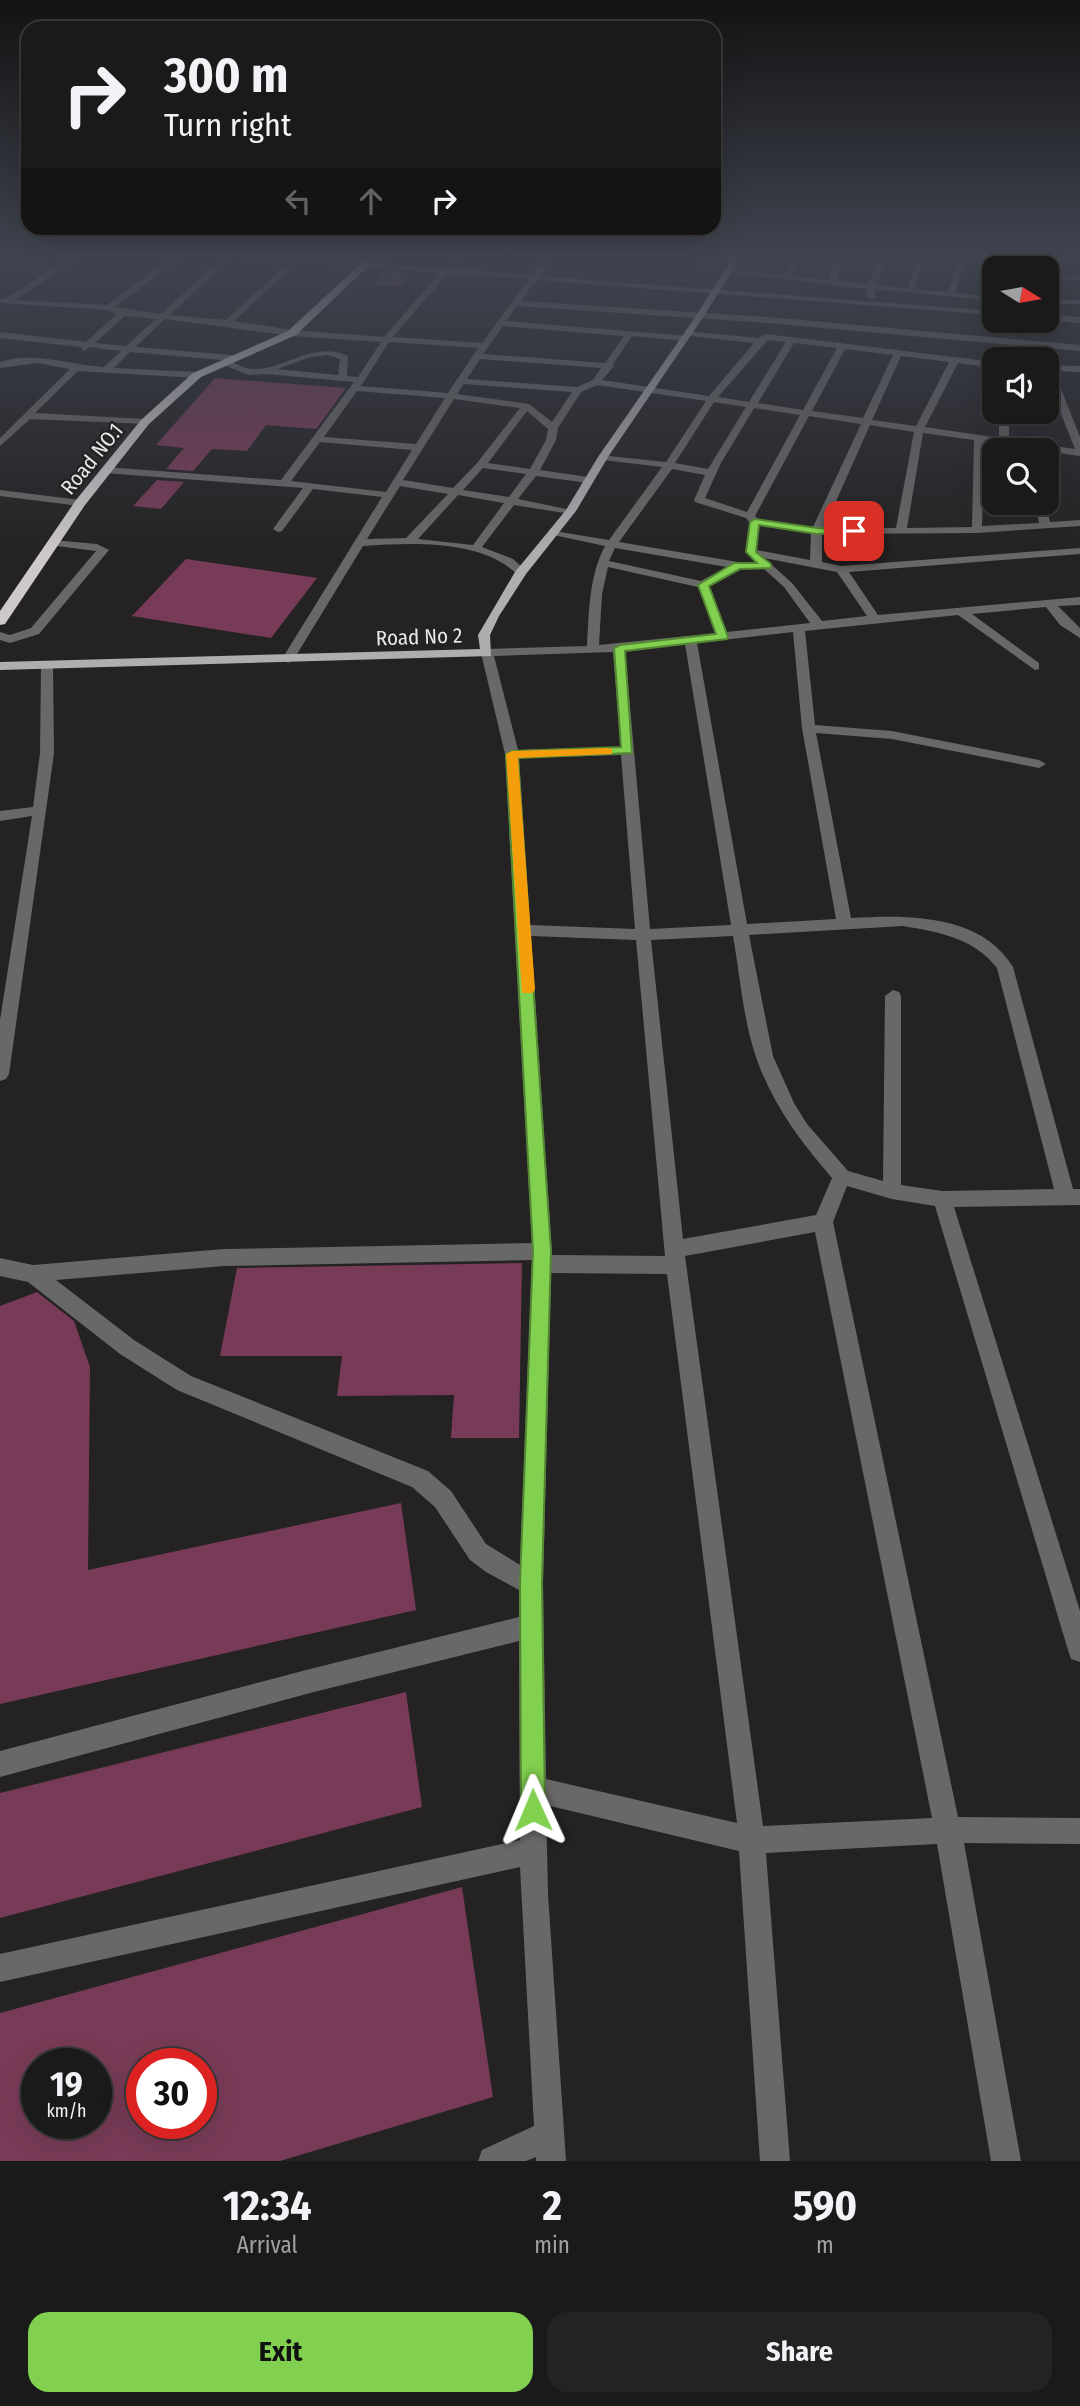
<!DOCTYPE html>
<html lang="en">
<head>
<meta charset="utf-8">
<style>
	body { margin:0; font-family:"Fira Sans Condensed",sans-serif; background:#242323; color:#f1f3f6; height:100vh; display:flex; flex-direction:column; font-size:26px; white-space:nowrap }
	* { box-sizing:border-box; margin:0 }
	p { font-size:23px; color:#a0a1a2 }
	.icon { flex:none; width:38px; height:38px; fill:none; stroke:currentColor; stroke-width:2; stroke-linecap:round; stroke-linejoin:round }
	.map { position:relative; height:2161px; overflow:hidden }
	.panel { display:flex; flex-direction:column; background:#1b1a1a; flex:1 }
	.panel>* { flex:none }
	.banner { position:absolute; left:21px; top:21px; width:700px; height:214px; border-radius:21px; box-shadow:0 7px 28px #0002,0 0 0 2px #393839; background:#1b1a1a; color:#f1f3f6; overflow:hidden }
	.needle { width:46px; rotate:101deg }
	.fabs { position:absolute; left:982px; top:256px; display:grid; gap:14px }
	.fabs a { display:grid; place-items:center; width:77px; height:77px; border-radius:14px; background:#1b1a1a; box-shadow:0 7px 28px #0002,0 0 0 2px #393839; font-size:35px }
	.speed { position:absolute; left:21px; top:2048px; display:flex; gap:14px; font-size:35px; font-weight:700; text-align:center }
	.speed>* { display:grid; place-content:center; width:91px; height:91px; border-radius:50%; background:#1b1a1a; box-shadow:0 7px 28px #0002,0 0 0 2px #393839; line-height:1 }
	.speed small { font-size:18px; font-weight:400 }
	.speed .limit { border:10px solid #d22; background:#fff; color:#111 }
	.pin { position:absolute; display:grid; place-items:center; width:60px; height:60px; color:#fff; margin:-30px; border-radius:14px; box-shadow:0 4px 10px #0006 }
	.me { position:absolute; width:77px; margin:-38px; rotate:359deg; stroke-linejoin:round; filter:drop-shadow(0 0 5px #0008) }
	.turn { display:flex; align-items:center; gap:24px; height:147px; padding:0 28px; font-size:32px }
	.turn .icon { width:91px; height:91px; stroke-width:2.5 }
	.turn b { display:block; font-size:49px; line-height:60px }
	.lanes { display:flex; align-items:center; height:66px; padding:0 28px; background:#0003; justify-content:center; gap:35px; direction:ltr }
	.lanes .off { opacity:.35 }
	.eta { display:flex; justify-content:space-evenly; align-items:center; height:119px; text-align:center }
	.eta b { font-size:42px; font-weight:700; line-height:49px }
	.button { display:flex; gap:14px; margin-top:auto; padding:14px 28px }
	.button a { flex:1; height:80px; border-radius:21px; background:#81d050; color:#111; font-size:28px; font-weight:700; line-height:80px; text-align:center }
	.button a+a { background:#242323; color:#f1f3f6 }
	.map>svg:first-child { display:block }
	.building { fill:#783b57; fill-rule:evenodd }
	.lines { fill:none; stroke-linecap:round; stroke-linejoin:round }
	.minor { fill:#696868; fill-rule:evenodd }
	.major { fill:#b0adaf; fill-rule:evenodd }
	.highway { fill:#cdc9ca; fill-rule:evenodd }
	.route { fill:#81d050; stroke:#548734; stroke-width:2 }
	.slow { fill:#f59e0b }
	.labels { text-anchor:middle; stroke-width:5; stroke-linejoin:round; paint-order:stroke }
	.far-street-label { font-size:21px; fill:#e9e7e8; stroke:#242223 }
</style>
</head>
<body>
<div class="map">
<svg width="1080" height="2161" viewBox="0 0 1080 2161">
	<rect width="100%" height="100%" fill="#242223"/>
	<g class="building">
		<polygon points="386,271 410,273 400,287 374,285"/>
		<polygon points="215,378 346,388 316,429 266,425 247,451 212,449 193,471 166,469 184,448 156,445"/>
		<polygon points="157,480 184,482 161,509 133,506"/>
		<polygon points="186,559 317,578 271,638 132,616"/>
		<polygon points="522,1263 519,1438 451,1438 454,1395 337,1396 342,1356 220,1356 237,1268"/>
		<polygon points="37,1292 74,1321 90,1367 88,1570 401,1503 416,1610 0,1704 0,1306"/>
		<polygon points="406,1692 422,1807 0,1918 0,1793"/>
		<path d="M 462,1887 L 493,2097 L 280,2161 L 0,2161 L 0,2013 ZM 37,2063 L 96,2063 L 96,2123 L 37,2123 ZM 142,2063 L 201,2063 L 201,2123 L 142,2123 Z"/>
	</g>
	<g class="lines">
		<g class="minor">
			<path d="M 77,253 L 86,253 L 15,300 L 107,305 L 177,253 L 186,253 L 115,307 L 161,314 L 224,256 L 212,253 L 295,257 L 299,253 L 305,253 L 303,257 L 444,268 L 457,253 L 465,253 L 451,269 L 532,275 L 549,253 L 557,253 L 540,276 L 994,311 L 994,315 L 536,280 L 521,301 L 768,317 L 1080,345 L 1080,351 L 768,323 L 517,306 L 506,321 L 689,336 L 686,341 L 632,336 L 613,364 L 614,366 L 602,380 L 709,396 L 754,343 L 689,336 L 686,331 L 758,338 L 766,334 L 994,362 L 994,368 L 958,363 L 925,427 L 999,438 L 999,411 L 1009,411 L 1009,440 L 1075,449 L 1046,376 L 1046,365 L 1080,366 L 1080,372 L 1054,371 L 1080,437 L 1080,456 L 984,442 L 982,526 L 1039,523 L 1035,502 L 1045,502 L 1050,522 L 1080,520 L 1080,526 L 977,533 L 822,534 L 822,562 L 841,566 L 1080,548 L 1080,554 L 849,572 L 878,615 L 1080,597 L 1080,605 L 1058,606 L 1080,628 L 1080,638 L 1060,625 L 1046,607 L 972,614 L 1039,663 L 1039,669 L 1035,670 L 958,615 L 805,631 L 815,725 L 892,731 L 1039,760 L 1046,764 L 1039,768 L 892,739 L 816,733 L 851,918 C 906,915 980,913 1013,967 L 1073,1189 L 1080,1189 L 1080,1205 L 954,1207 L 1080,1611 L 1080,1662 L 1071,1659 L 1068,1650 L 935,1206 L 892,1199 L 847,1186 L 833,1222 L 958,1817 L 1080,1818 L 1080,1844 L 964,1843 L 1021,2161 L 991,2161 L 937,1844 L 766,1853 L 790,2161 L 760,2161 L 739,1851 L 546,1805 L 548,1894 L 566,2161 L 536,2161 L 536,2157 L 526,2161 L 478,2161 L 482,2150 L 534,2126 L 520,1867 L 0,1982 L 0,1954 L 520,1840 L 519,1641 L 310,1693 L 0,1777 L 0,1751 L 310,1669 L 519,1617 L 519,1590 L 486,1572 L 470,1560 L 435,1507 L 412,1487 L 177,1390 L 120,1354 L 28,1282 L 0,1276 L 0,1258 L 33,1265 L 224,1249 L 532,1243 L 505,754 L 481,653 L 487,649 L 587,646 C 589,612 589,576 605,546 L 549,534 L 554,531 L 609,540 L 662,467 L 603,460 L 599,459 L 599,455 L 666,462 L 706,401 L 597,385 L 581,392 L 558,428 L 556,440 L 540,470 L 588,477 L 593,480 L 588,483 L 536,476 L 518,499 L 576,511 L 571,514 L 514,505 L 482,547 L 513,559 L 525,570 L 525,574 L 517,574 C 479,539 413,543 363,546 L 294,659 L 288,663 L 282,659 L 382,497 L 313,489 L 282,531 L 278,532 L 273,529 L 303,488 L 105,473 L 100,470 L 105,467 L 281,480 L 354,382 L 266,374 L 249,375 L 221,364 L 222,360 L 130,352 L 114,368 L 197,372 L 202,375 L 197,378 L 78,371 L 35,413 L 145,419 L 150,422 L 148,424 L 30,419 L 0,446 L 0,438 L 70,369 L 38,363 L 0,368 L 0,362 C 35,351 69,365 104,367 L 121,351 L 90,347 L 84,351 L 81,347 L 0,338 L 0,332 L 86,342 L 117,314 L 108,310 L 0,303 L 0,299 L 5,299 ZM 232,256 L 290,261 L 226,320 L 170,315 ZM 298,262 L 440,273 L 384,337 L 292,330 L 234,321 ZM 448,273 L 529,279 L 482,343 L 393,337 ZM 125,316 L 156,319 L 126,346 L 95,343 ZM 165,319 L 292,336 L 381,342 L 358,377 L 347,376 L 348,356 C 312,340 286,370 254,369 C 245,369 236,364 228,360 L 236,360 L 236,356 L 233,355 L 135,347 ZM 503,326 L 624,336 L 605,363 L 483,354 ZM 768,340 L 786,342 L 749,402 L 718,397 ZM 389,342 L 478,348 L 448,393 L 361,386 ZM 794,343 L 837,348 L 803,410 L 758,403 ZM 845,349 L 893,355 L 863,418 L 812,411 ZM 328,355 L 340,359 L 338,375 L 277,369 L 311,357 ZM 901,356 L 949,362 L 916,426 L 872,420 ZM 480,359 L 601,368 L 593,380 L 577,387 L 467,379 ZM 464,384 L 572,392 L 552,422 L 529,404 L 457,394 ZM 357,391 L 445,398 L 416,444 L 324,437 ZM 454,399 L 520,408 L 477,463 L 453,488 L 403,480 ZM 714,402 L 746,407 L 708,469 L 675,463 ZM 754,408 L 800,415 L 747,512 L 705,498 L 721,463 ZM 527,411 L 548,429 L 546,440 L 530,469 L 488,463 ZM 809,416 L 861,424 L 813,527 L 758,519 L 755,516 ZM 870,425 L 914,432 L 896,528 L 824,528 ZM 923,433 L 974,440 L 972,527 L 907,528 ZM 320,442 L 412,450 L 386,492 L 291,481 ZM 483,468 L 526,474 L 509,497 L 463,490 ZM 672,469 L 705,475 L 694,500 L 695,502 L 746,518 L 751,524 L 811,533 L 810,560 L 751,549 L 745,552 L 756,556 L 753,559 L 756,562 L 738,562 L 619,542 ZM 400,486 L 448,494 L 406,538 L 367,539 ZM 458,495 L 504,503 L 473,545 L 418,539 ZM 615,548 L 727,567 L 701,581 L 609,561 ZM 764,558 L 837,572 L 867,616 L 822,621 L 792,583 ZM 608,567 L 698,587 L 716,633 L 599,645 L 602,594 ZM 740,568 L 764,569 L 784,587 L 810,623 L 727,632 L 709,586 ZM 793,632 L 802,728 L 836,919 L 747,924 L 697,643 ZM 685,644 L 731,925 L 650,929 L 625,651 ZM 613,652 L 621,747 L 518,750 L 494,656 ZM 621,755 L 635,929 L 530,925 L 519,758 ZM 903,926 C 939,932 974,938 997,968 L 1054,1189 L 942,1191 L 901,1185 L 901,996 L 899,992 L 893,990 L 885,996 L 883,1181 L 848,1171 L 807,1124 L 794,1103 L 773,1056 L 749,935 ZM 531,936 L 636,940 L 665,1256 L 552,1255 ZM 733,936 C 740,975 743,1019 756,1057 C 772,1104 800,1141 832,1178 L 816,1215 L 683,1239 L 651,940 ZM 815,1232 L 932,1818 L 763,1826 L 685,1256 ZM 532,1260 L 520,1565 L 486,1544 L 451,1491 L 428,1471 L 191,1376 L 134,1340 L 56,1280 L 224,1266 ZM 551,1273 L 667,1274 L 737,1823 L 546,1779 L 543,1583 Z"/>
			<polygon points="676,253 704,253 740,258 736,260"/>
			<polygon points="797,253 805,253 791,276 828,280 840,253 848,253 836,281 868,284 881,253 889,253 876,285 908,288 918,253 926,253 915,289 948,292 961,253 969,253 955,293 994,297 994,301 875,289 875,297 871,299 867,297 867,289 723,272 727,270 784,275"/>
			<polygon points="999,253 1007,253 1005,268 997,268"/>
			<polygon points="1045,253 1080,253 1080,257 1048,256"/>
			<polygon points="1080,276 1080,280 1046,281 1046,277"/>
			<rect x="1046" y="300" width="34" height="4"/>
			<polygon points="1046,315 1080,317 1080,323 1046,320"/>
			<polygon points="0,490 80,500 85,503 80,506 0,496"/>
			<polygon points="53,540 97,544 109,550 39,634 10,643 0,640 0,632 10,635 31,628 96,551 49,545 49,541"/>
			<polygon points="47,663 53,667 54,753 9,1074 6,1079 0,1081 0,1020 32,816 0,821 0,811 33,807 40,753 41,667"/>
		</g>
		<polygon class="major" points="735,253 743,253 704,316 608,457 576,511 526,574 499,616 490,635 491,656 0,670 0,662 480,649 478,635 515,572 566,510 598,457 696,316"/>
		<polygon class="highway" points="372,253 382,253 296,335 201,377 149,424 85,505 5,624 0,625 0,611 76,500 141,420 193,373 288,331"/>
	</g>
	<linearGradient id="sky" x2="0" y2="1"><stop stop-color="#141313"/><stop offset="0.46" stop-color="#3f4450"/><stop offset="1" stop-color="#3f4450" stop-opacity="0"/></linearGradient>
	<rect width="1080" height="555" fill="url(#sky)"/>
	<polygon class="route" points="755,519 817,528 854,529 859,531 854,534 817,534 759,525 756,552 771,564 771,568 740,569 709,586 728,637 727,639 625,651 632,753 518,758 551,1251 542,1583 545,1810 541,1818 533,1821 524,1818 521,1810 520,1583 533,1251 506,754 512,751 621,747 614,648 620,645 716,634 698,585 734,563 757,563 746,552 750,522"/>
	<polygon class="slow" points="608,748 612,749 612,754 518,758 535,989 533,993 522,993 506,754 512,751"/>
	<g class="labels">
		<g class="far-street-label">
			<text transform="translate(92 459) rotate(-51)" y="7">Road NO.1</text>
			<text transform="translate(419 637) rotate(-2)" y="7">Road No 2</text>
		</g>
	</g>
</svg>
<div class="fabs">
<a><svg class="needle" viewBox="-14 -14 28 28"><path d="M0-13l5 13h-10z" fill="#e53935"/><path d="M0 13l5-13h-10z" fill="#a0a1a2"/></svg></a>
<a><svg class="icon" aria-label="sound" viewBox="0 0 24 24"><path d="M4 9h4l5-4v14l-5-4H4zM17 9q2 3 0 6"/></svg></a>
<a><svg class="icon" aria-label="search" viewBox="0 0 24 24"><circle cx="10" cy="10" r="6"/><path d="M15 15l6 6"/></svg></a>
</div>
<div class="speed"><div>19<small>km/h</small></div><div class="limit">30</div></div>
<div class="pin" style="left:854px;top:531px;background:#d93025"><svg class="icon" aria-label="arrive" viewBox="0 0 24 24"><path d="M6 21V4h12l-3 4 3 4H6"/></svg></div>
<svg class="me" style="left:533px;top:1810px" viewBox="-20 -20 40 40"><path d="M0-17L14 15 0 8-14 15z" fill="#81d050" stroke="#fff" stroke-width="4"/></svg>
<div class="banner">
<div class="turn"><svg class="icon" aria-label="right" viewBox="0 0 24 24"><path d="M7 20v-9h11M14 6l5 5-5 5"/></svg><div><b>300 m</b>Turn right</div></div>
<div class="lanes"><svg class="icon off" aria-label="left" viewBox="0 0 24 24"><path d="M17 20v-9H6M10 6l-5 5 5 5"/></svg><svg class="icon off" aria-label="ahead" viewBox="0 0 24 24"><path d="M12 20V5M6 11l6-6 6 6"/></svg><svg class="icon" aria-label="right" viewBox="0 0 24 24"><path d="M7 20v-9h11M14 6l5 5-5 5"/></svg></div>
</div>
</div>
<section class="panel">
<div class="eta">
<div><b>12:34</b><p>Arrival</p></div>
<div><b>2</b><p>min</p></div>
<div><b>590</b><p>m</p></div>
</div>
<div class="button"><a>Exit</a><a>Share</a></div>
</section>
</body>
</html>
